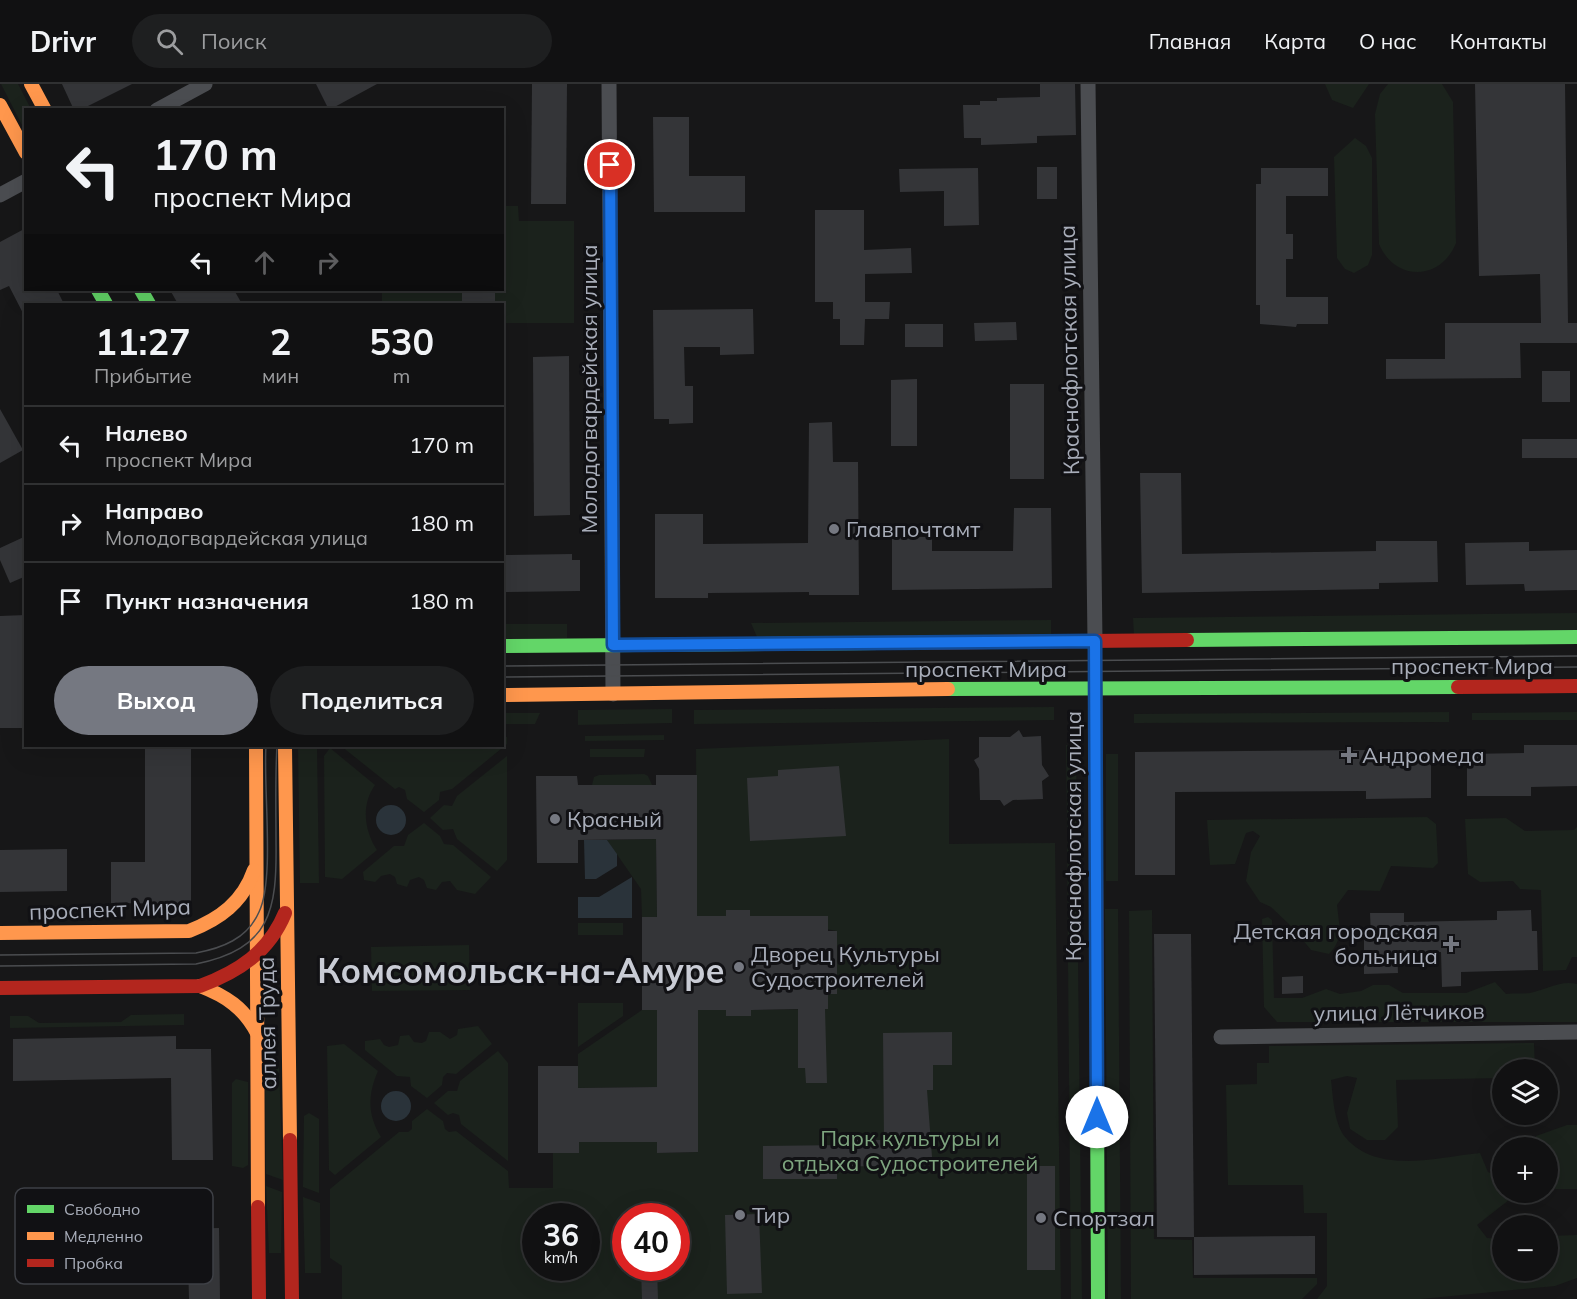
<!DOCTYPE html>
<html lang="ru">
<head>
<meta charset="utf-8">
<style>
	body { margin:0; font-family:Mulish,sans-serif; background:#1e1f20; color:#f1f3f6; height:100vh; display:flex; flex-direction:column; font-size:22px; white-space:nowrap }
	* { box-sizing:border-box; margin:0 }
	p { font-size:20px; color:#9c9d9f }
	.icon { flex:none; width:33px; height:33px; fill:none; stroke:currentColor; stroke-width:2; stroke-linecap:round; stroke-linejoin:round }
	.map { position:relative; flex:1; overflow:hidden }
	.side { position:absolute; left:24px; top:219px; width:480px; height:444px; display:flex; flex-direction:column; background:#111112; border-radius:0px; box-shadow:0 6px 24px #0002,0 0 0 2px #303132 }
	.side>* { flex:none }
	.hud { position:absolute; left:24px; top:24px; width:480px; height:183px; border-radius:0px; box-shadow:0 6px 24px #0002,0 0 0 2px #303132; background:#111112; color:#f1f3f6; overflow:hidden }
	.controls { position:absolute; left:1492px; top:975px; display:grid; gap:12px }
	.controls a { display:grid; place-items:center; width:66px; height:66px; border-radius:50%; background:#111112; box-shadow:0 6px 24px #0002,0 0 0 2px #303132; font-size:30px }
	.speed { position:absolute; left:522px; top:1119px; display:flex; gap:12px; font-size:30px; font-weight:700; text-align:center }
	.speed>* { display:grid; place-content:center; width:78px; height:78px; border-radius:50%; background:#111112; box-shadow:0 6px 24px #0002,0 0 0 2px #303132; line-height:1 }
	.speed small { font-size:15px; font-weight:400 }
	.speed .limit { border:9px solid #d22; background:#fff; color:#111 }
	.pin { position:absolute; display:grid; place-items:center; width:51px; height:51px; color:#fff; margin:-26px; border:3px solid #fff; border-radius:50%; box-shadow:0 2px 6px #0007 }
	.me { position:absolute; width:66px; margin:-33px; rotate:0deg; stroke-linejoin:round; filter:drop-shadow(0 0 4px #0008) }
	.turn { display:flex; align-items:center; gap:21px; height:126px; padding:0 30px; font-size:27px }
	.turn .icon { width:78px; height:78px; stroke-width:2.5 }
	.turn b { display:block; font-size:42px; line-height:51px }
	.lanes { display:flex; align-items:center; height:57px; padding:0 30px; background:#0003; justify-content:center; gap:30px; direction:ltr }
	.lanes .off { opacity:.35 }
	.eta { display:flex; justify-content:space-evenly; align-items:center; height:102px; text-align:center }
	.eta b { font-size:36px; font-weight:700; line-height:42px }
	.button { display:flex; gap:12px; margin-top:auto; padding:12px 30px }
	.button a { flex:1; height:69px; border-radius:36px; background:#757881; color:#fff; font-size:24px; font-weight:700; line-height:69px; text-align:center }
	.button a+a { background:#1e1f20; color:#f1f3f6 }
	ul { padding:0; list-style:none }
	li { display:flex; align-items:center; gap:18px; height:78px; padding:0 30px; border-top:2px solid #303132 }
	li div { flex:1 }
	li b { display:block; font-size:22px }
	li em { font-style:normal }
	header { display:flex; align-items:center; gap:36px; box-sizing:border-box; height:84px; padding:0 30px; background:#111112; border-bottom:2px solid #303132 }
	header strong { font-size:28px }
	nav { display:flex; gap:33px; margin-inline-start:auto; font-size:21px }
	.search { width:420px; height:54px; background:#1e1f20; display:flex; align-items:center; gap:15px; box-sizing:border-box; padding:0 21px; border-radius:33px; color:#9c9d9f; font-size:22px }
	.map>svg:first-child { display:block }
	.green { fill:#1b221c; fill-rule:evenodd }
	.water { fill:#2a333a }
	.building { fill:#343538 }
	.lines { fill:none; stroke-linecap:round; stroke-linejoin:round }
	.street { stroke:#4b4d51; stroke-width:15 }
	.fast { stroke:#63d668; stroke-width:14 }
	.slow { stroke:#ff974d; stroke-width:14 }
	.jam { stroke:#b3261e; stroke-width:14 }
	.tram { stroke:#4b4d50; stroke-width:1.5 }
	.route-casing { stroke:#114b97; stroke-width:15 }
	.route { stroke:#1a73e8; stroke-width:10 }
	.poi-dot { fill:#757881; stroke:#111114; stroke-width:2 }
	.labels { text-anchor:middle; stroke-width:6; stroke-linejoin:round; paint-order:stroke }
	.street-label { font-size:22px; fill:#a8adb9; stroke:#111114 }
	.poi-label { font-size:22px; fill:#a8adb9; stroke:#111114; text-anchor:start }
	.park-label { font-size:22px; fill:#7ea57f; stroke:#111114 }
	.town-label { font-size:34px; font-weight:bold; fill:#c9ccd5; stroke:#111114 }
	.key { fill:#111114; stroke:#3e4046; stroke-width:1.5 }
	.key-label { font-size:16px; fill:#a8adb9 }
</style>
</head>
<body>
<header>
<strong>Drivr</strong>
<div class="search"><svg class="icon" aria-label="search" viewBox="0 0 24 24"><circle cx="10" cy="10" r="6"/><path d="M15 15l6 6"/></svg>Поиск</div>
<nav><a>Главная</a><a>Карта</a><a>О нас</a><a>Контакты</a></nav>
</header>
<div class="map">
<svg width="1577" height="1215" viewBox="0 0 1577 1215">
	<rect width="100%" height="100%" fill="#171718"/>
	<g class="green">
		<polygon points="1,0 18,0 31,25 26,26 25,47"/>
		<polygon points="1325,0 1369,0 1353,24 1332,16"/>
		<path d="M 1388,0 L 1442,0 L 1453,18 L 1456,159 C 1441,197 1395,198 1379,160 L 1375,30 L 1380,10 Z"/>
		<polygon points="1355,54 1366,62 1372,74 1372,171 1368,181 1354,189 1345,185 1337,174 1334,73"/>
		<polygon points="503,122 518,122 519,137 574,137 574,239 506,239 505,320 502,320 502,220 382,220 382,206 502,206"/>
		<polygon points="1577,529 1577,547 1134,552 1133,534"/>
		<polygon points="1051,536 1051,551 757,553 751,539"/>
		<polygon points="502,540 567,540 567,554 503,555"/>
		<polygon points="1054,623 1054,636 694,640 694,626"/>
		<polygon points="672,625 672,639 578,641 578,626"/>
		<polygon points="1449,628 1449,638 1134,639 1134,630"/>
		<polygon points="1577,628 1577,636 1472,636 1472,629"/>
		<polygon points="503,629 540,629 535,640 503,640"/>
		<polygon points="664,651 664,656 585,657 585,652"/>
		<polygon points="503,653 507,653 507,660 452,705 440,708 439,716 424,728 407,715 405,706 399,703 395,705 341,662 502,662"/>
		<path d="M 949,655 L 949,760 L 1055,759 L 1061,1215 L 342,1215 L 342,1182 L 330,1174 L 330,1105 L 399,1048 L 408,1048 L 412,1045 L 412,1037 L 427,1025 L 443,1037 L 445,1045 L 449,1048 L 456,1047 L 508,1087 L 509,1104 L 553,1104 L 553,1069 L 578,1069 L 579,1058 L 657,1058 L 658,1069 L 698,1068 L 698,926 L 726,926 L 727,932 L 750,932 L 751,926 L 828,925 L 828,910 L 837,910 L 837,847 L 750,832 L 750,826 L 726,826 L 726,832 L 697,832 L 696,665 ZM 536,1132 L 586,1132 L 586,1184 L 536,1184 ZM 626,1132 L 676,1132 L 676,1184 L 626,1184 Z"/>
		<polygon points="1066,661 1076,661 1077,743 1067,743"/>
		<polygon points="298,662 317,662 319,799 300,799"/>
		<path d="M 330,664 L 375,701 C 361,721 364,746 377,766 L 342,795 L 325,793 L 324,672 Z"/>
		<polygon points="590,665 645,665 644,673 590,673"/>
		<rect x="1106" y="670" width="12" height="127"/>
		<polygon points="507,672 507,776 497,787 457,755 453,745 443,746 430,734 444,721 452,722 457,712"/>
		<polygon points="644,690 648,692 652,701 592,701 594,693 599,691"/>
		<path d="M 1427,733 L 1436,740 L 1438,779 L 1433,784 L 1391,782 L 1380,807 L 1348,806 L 1337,821 C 1339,840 1344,856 1329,870 L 1311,866 L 1292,843 L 1271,823 L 1260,818 L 1246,797 L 1251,768 L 1260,752 L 1253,747 L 1246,749 L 1235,780 L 1210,781 L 1207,736 Z"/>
		<polygon points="1506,734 1525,747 1574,746 1577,743 1577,873 1572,873 1566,886 1543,887 1541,806 1520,805 1513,797 1480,798 1468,790 1465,735"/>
		<polygon points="424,739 440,752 444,760 453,761 491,793 475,810 457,806 450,797 442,798 436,806 427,804 424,796 419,793 410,796 407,803 397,800 395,793 390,790 381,792 375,798 364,796 363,788 394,762 404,762 408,751"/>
		<polygon points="656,755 657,833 642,833 641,805 607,756"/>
		<polygon points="1067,758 1077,758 1078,870 1068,870"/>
		<polygon points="1105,825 1118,825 1121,1215 1108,1215"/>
		<polygon points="1152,826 1154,1155 1192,1156 1193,1194 1317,1194 1317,1200 1302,1215 1131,1215 1129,827"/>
		<path d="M 1268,833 L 1272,836 L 1274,914 L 1302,914 L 1326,905 L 1340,910 L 1361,907 L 1373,901 L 1389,901 L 1403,909 L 1466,909 L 1495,898 L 1506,910 C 1514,909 1522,910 1530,909 C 1546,906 1560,896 1577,900 L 1577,938 L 1277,938 L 1264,923 L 1262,835 Z"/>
		<rect x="578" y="839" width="45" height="12"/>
		<polygon points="469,861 470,906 372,907 371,863"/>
		<polygon points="1068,878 1078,878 1082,1215 1071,1215"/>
		<polygon points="578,919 623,919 623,932 578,963"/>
		<polygon points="642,926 657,926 657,1003 578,1004 578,970"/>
		<polygon points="184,930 184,941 10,944 10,932 28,932 39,939 121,938 131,931"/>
		<polygon points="478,942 492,960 456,990 447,989 443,993 442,1001 427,1014 411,1002 410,993 397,992 365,966 365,957 380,955 384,961 389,963 398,961 400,952 409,951 414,958 422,959 426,957 429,948 440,948 450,955 457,951 458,945"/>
		<path d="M 1534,959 L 1535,985 L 1503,986 L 1503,994 L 1396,996 L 1398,1043 L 1385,1056 L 1367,1056 L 1350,1045 L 1347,1029 L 1357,994 L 1347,992 L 1331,996 C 1333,1012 1334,1041 1346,1054 C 1378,1091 1438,1073 1480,1069 L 1488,1088 L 1503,1094 L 1503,1108 L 1512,1109 L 1514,1112 L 1477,1141 L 1487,1154 L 1503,1155 L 1503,1186 L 1548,1186 L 1548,1152 L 1577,1151 L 1577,1194 L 1555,1202 L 1421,1215 L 1317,1215 L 1327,1202 L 1327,1129 L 1304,1129 L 1303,1101 L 1228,1101 L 1226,1001 L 1257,1000 L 1257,979 L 1269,979 L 1269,962 Z"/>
		<path d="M 344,960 L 378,987 C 368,1010 367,1030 381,1053 L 335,1091 L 329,1086 L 327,962 Z"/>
		<polygon points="498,967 508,979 508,1077 461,1040 459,1031 453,1029 448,1031 434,1019 448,1007 457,1007 460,997"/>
		<polygon points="270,980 279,982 283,1096 266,1090 265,985"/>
		<polygon points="236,995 248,998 248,1081 243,1084 232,1082 232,999"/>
		<polygon points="309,1029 319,1035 319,1109 303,1103 304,1032"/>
		<polygon points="1567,1041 1577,1041 1577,1105 1556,1105 1548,1101 1548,1064 1536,1063 1536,1052"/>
		<polygon points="266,1102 282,1108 281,1169 269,1169"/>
		<polygon points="303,1113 320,1119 321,1189 305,1189"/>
	</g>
	<g class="water">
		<circle cx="391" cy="736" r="15"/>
		<polygon points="584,756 607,756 617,770 617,782 596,795 585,795"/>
		<polygon points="632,793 632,834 578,834 578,813 599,813"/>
		<circle cx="396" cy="1022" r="15"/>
	</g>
	<g class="building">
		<polygon points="62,0 132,0 80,26 74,26"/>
		<polygon points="316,0 377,0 329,26"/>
		<polygon points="532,0 567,0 566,120 531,120"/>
		<polygon points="1040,0 1075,0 1076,51 1037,52 1037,59 981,61 981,54 964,54 963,21 980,21 980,17 997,17 997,14 1040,13"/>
		<polygon points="1475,0 1565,0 1568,239 1577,239 1577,259 1520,259 1521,294 1386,295 1386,275 1445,275 1445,239 1541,239 1540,190 1479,192"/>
		<polygon points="653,33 689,33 689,92 745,92 745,128 654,128"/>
		<rect x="1037" y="83" width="20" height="32"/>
		<polygon points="978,84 979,141 944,142 944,107 900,108 899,85"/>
		<polygon points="1261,84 1328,84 1328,112 1286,112 1286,150 1293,150 1293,175 1286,175 1286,213 1328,213 1328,240 1297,240 1296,243 1260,240 1260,221 1256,221 1256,100 1261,100"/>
		<polygon points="815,126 864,126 864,166 911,164 912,189 865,190 865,218 890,218 889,235 865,235 864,261 840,261 840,235 833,235 833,218 815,218"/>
		<polygon points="26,144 26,206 57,206 64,220 26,220 26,235 9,202 0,206 0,158"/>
		<polygon points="170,206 234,206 242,220 178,220"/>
		<rect x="462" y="206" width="33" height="14"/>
		<polygon points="753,225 754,270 720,271 720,263 684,263 685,302 693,302 693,339 669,340 669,335 654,335 653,226"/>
		<polygon points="1016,238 1017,256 975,257 974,239"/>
		<rect x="905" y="240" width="38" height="23"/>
		<polygon points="569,272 570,431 534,432 533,273"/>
		<rect x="1542" y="287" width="28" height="31"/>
		<polygon points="917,295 917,362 891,362 891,296"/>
		<rect x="1010" y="300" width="34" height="95"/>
		<polygon points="0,325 23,366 0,379"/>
		<polygon points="832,338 833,378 858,378 859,511 809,511 809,508 708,509 708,514 655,514 655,430 703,430 703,460 808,459 809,339"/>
		<rect x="1522" y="355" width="55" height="19"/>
		<polygon points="1140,389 1181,389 1182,470 1376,467 1376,457 1437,457 1438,498 1379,499 1379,505 1142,509"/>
		<polygon points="1014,424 1051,424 1052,504 892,506 892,453 932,453 932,467 1013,467"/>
		<polygon points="26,452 26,492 10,499 0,476 0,464"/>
		<polygon points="1529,458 1529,467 1577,466 1577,506 1525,507 1524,500 1466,501 1465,459"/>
		<polygon points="572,470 572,476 580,476 580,507 502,508 502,471"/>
		<polygon points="26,531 26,644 0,644 0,532"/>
		<polygon points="1019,646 1023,653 1041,652 1042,681 1049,692 1042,697 1043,715 1013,716 1004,722 1000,716 980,716 979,685 974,676 979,673 979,653 1010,653"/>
		<polygon points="1524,661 1577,661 1577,702 1531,703 1531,712 1467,712 1467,670 1524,669"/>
		<polygon points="145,662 191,662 191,820 111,819 111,778 145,778"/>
		<polygon points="1368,666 1368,674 1431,673 1431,714 1366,715 1366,707 1175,708 1175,791 1135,791 1135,668"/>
		<polygon points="839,682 846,752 750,757 747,694 778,692 778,686"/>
		<polygon points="656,691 697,691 697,832 726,832 726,826 750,826 750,832 828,832 828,847 837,847 837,910 828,910 828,925 825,925 827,999 806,999 805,984 798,984 798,925 751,926 751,932 726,932 726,926 698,926 698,1068 657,1069 657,1058 579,1058 579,1069 538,1069 538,982 578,982 578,1004 657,1003 657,926 642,926 642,833 657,833 656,755 578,756 578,779 537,779 536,692 577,692 578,701 656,701"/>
		<polygon points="67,765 67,807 0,808 0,766"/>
		<polygon points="1531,826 1532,847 1537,847 1538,886 1461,888 1461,902 1442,903 1441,868 1397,868 1398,889 1364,890 1364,853 1371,853 1370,829 1404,829 1404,838 1497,836 1497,827"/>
		<polygon points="1154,850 1191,850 1194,1153 1157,1153"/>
		<polygon points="1303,892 1303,909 1282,910 1282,893"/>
		<polygon points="952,948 952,981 933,981 933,1006 927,1006 932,1073 923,1073 923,1083 837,1082 837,1095 763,1095 763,1062 844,1061 844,1056 884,1056 883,949"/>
		<polygon points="176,952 176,965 211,965 213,1076 172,1076 171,994 13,997 13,955"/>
		<rect x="1027" y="1082" width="28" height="104"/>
		<polygon points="759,1130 762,1209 727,1210 725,1131"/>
		<polygon points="219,1144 220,1215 189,1215 188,1178 174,1178 174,1145"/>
		<polygon points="1315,1152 1315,1190 1194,1191 1194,1153"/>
		<polygon points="641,1184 657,1184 658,1215 642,1215"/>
	</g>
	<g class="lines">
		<g class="street">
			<polyline points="609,0 613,610"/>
			<polyline points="1088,0 1095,557"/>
			<polyline points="157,26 205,0"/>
			<polyline points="0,111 26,97"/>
			<polyline points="1221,953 1577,948"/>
		</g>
		<g class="fast">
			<polyline points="98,206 106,220"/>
			<polyline points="141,206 149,220"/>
			<polyline points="1187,556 1577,553"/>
			<polyline points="502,562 879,559"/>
			<polyline points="948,605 1458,603"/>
			<polyline points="1097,1006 1098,1215"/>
		</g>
		<g class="slow">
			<polyline points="31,0 45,26"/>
			<polyline points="0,21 26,69"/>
			<polyline points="502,611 948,605"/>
			<polyline points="256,662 258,1123"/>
			<polyline points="285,662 290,1056"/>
			<path d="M 0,849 L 189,847 C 220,835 243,818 254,786"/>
			<path d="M 200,902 C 226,912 244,924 257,949"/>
		</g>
		<g class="jam">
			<polyline points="1095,557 1097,1006"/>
			<polyline points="879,559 1187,556"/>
			<polyline points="1458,603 1577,602"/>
			<path d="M 0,904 L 200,902 C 238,888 269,868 285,829"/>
			<polyline points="290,1056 292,1215"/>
			<polyline points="258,1123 259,1215"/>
		</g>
		<g class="tram">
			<polyline points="502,582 1577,572"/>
			<polyline points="502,593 1577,583"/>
			<path d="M 0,871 L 196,869 C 222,864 247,855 259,828 C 275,795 263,703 266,662"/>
			<path d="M 0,882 L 196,880 C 271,865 277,826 276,758 C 276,726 275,694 277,662"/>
		</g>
	</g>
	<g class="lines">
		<defs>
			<polyline id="route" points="610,81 613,561 1095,557 1097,1033"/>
		</defs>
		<use href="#route" class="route-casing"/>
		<use href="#route" class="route"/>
	</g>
	<g class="poi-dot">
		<circle cx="834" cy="445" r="6"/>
		<path d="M1346 662h6v6h6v6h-6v6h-6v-6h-6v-6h6z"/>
		<circle cx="555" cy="735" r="6"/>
		<path d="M1448 851h6v6h6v6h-6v6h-6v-6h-6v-6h6z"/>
		<circle cx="739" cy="883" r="6"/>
		<circle cx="740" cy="1131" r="6"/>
		<circle cx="1041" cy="1134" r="6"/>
	</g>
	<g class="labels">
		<g class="street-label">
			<text transform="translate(1069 266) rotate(-91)" y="8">Краснофлотская улица</text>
			<text transform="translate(589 305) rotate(-90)" y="8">Молодогвардейская улица</text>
			<text x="1472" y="590">проспект Мира</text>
			<text x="986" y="593">проспект Мира</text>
			<text transform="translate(1073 752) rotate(-90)" y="8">Краснофлотская улица</text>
			<text transform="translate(110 825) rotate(-2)" y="8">проспект Мира</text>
			<text transform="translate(1399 928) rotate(-1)" y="8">улица Лётчиков</text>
			<text transform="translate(267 939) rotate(-91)" y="8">аллея Труда</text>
		</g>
		<g class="poi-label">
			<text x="846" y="453">Главпочтамт</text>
			<text x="1362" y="679">Андромеда</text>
			<text x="567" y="743">Красный</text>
			<text x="1438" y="855" text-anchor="end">Детская городская<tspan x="1438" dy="25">больница</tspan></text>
			<text x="751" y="878">Дворец Культуры<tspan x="751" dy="25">Судостроителей</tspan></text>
			<text x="752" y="1139">Тир</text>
			<text x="1053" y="1142">Спортзал</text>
		</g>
		<g class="park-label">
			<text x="910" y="1062">Парк культуры и<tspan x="910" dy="25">отдыха Судостроителей</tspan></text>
		</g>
		<g class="town-label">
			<text x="521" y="899">Комсомольск-на-Амуре</text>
		</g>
	</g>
	<rect x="15" y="1104" width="198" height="96" rx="9" class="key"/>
	<rect x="27" y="1121" width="27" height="8" fill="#63d668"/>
	<rect x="27" y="1148" width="27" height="8" fill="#ff974d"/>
	<rect x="27" y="1175" width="27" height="8" fill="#b3261e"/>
	<g class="key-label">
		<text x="64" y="1131">Свободно</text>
		<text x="64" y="1158">Медленно</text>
		<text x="64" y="1185">Пробка</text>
	</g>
</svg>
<div class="controls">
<a><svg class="icon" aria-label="layers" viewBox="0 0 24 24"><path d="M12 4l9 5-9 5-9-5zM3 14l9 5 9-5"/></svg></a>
<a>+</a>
<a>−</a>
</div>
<div class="speed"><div>36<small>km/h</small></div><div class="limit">40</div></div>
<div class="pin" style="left:610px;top:81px;background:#d93025"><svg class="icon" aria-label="arrive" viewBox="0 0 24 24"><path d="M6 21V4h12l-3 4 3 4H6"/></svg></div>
<svg class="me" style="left:1097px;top:1033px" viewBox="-20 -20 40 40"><circle r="19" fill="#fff"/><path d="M0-13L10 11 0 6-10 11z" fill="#1a73e8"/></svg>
<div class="hud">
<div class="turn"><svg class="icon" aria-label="left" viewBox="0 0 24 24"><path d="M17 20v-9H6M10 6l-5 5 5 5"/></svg><div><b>170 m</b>проспект Мира</div></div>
<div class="lanes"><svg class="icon" aria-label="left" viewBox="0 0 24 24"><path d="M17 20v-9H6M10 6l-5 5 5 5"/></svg><svg class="icon off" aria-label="ahead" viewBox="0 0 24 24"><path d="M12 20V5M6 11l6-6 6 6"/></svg><svg class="icon off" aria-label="right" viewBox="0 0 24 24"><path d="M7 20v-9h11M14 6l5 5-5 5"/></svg></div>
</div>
<section class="side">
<div class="eta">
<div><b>11:27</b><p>Прибытие</p></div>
<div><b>2</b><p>мин</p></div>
<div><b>530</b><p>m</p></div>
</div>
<ul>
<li><svg class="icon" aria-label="left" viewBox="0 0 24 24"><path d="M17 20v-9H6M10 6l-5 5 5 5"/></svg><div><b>Налево</b><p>проспект Мира</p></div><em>170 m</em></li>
<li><svg class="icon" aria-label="right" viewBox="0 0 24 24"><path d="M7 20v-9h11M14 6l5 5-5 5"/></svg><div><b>Направо</b><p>Молодогвардейская улица</p></div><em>180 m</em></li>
<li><svg class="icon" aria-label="arrive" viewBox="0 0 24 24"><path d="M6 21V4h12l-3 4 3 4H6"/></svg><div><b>Пункт назначения</b></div><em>180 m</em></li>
</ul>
<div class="button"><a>Выход</a><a>Поделиться</a></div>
</section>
</div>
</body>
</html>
